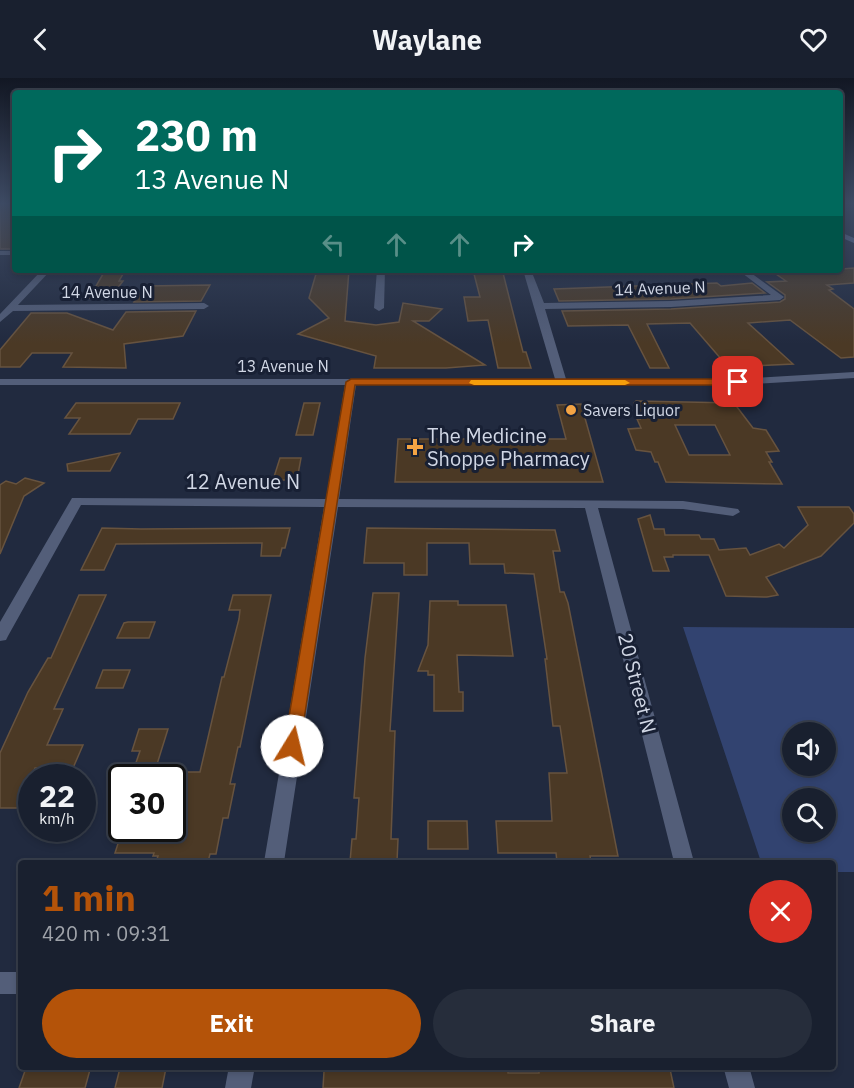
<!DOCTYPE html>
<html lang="en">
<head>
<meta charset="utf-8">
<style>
	body { margin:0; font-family:"IBM Plex Sans",sans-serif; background:#262d3b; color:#f1f3f6; height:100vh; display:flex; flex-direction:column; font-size:22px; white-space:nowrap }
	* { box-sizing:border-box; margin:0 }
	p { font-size:20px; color:#9fa3aa }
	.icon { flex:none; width:33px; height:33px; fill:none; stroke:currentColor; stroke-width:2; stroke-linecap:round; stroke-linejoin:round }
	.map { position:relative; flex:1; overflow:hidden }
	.panel { position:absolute; left:18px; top:782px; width:818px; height:210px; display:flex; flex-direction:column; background:#19202f; border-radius:6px; box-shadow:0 3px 9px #0003,0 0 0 2px #373e4b }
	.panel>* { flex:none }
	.hud { position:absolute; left:12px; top:12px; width:831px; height:183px; border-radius:6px; box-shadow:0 3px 9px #0003,0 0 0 2px #373e4b; background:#00695c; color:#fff; overflow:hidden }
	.fabs { position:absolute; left:782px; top:644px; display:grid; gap:12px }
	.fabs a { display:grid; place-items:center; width:54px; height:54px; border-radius:50%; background:#19202f; box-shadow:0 3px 9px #0003,0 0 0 2px #373e4b; font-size:30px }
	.speed { position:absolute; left:18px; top:686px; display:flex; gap:12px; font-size:30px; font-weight:700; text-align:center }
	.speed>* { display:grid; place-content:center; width:78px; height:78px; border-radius:50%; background:#19202f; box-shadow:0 3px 9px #0003,0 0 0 2px #373e4b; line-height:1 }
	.speed small { font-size:15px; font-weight:400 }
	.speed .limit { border:3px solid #111; border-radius:9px; background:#fff; color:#111 }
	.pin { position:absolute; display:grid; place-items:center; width:51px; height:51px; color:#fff; margin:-26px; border-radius:12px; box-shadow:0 3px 9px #0006 }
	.me { position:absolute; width:66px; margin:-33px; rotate:9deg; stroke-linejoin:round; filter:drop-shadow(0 0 4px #0008) }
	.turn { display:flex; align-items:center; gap:21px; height:126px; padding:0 24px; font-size:27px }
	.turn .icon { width:78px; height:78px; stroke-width:2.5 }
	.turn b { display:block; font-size:42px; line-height:51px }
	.lanes { display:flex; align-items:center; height:57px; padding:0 24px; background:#0003; justify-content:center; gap:30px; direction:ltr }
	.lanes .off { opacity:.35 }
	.round { display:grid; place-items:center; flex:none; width:63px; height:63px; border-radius:32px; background:#262d3b }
	.summary { display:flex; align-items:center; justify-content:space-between; height:102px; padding:0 24px }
	h1 { font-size:36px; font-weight:700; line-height:45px; color:#b45309 }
	.cta { display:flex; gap:12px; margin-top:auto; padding:12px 24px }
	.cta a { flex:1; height:69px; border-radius:36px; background:#b45309; color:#fff; font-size:24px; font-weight:700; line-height:69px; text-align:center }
	.cta a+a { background:#262d3b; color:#f1f3f6 }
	header { display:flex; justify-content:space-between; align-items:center; height:78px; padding:0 24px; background:#19202f; font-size:27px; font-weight:700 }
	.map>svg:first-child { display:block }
	.green { fill:#324370; fill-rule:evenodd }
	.building { fill:#4b3925; stroke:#67533f; stroke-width:1.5; fill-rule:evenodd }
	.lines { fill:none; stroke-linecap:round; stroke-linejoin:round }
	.street { fill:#535e79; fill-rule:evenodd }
	.secondary { fill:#687ba6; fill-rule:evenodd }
	.route { fill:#b45309; stroke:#753606; stroke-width:1.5 }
	.slow { fill:#f59e0b }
	.poi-dot { fill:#f4a444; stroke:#182034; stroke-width:2 }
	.labels { text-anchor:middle; stroke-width:6; stroke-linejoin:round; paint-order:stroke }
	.far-street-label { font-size:16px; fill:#d1d7e5; stroke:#182034 }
	.far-poi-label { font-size:16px; fill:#d1d7e5; stroke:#182034; text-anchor:start }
	.poi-label { font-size:20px; fill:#d1d7e5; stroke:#182034; text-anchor:start }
	.street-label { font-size:20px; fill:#d1d7e5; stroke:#182034 }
</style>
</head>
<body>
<header><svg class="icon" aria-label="back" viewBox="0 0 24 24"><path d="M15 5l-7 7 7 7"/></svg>Waylane<svg class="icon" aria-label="heart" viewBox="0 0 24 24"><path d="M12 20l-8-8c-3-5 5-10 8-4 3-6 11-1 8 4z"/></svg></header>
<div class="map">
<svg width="854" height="1010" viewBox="0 0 854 1010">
	<rect width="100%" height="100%" fill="#212a3f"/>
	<path class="green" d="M 683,549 L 854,550 L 854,794 L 833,794 L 832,784 L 761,784 ZM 792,654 L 825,654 L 825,687 L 792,687 ZM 792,720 L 825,720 L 825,753 L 792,753 Z"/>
	<g class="building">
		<rect x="0" y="124" width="15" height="47"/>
		<polygon points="854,190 854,205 827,207 833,211 829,212 854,231 854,279 841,280 790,242 748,245 793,286 728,289 690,245 647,246 669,290 650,290 628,247 568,248 562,233 671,231 780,224 785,221 785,217 767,204 786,203 776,196"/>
		<polygon points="331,192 349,192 345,243 376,247 399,244 403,225 442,231 429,243 413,243 485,287 446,290 374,290 376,278 298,256 329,240 309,220 316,196 330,196"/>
		<polygon points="473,192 496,192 499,195 503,195 523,274 526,274 531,290 498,290 488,242 468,243 464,219 480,219"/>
		<polygon points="103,196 123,196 119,203 123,203 110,220 89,220"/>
		<polygon points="717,205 721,208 752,205 765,215 671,221 559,223 554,211"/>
		<polygon points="210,207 201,223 134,224 145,208"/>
		<polygon points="196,233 183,258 124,266 126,290 63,289 72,275 32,275 20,289 0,289 0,272 31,235 67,235 113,252 126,234"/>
		<path d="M 636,323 L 734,325 L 753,350 L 766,352 L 779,373 L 766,374 L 772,384 L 769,384 L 782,406 L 666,404 L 658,384 L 655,384 L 651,374 L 636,372 L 628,351 L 641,350 L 637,341 L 640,341 L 634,325 ZM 675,347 L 715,347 L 730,377 L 689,377 Z"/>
		<polygon points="76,325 180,325 173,341 138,341 130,356 69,356 80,340 65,340"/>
		<polygon points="304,325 320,325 313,357 296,357"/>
		<polygon points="581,326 603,404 395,404 398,361 566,361 557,327"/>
		<polygon points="120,375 110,393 68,393 67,386"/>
		<polygon points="280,380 301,380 297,402 273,402"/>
		<polygon points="25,400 44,405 24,418 0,476 0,407 6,403 16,406"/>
		<polygon points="798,429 849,429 854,436 854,445 821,478 766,499 778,517 767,519 726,518 709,477 673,477 673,479 664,479 669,493 653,493 638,441 650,437 654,451 664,451 665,457 699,457 701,461 714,461 719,472 746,470 750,477 779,466 784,470 808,447"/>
		<polygon points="102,450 141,451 290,450 285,470 282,470 280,478 261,478 262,465 116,466 104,492 81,492"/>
		<polygon points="367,450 555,452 560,473 553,473 560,514 564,514 568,525 618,778 590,778 591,784 557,784 556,775 498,775 496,743 552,743 549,695 567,695 560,648 553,648 545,581 547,581 534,496 505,495 504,486 470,486 469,465 427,465 427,497 404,497 404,485 364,485"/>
		<polygon points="373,515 399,515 390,653 395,653 391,761 398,761 397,784 350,784 352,761 356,761 359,720 354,720 365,580"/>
		<polygon points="79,517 106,517 54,631 63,631 47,667 83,667 73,690 35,690 17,730 0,730 0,675 28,614 48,580 51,580"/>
		<polygon points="233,517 271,517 240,669 238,669 230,706 235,706 228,740 223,740 216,776 210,776 208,784 156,784 158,778 153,778 154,775 115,775 123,750 172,750 172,694 200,694 222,599 224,599 239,541 240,532 229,532"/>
		<polygon points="430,523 458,523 458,527 506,527 513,578 457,577 459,614 463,614 463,633 434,633 434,597 428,597 428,593 418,593 428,567"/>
		<polygon points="128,544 155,544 149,560 117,560 124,545"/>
		<polygon points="103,592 130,592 123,610 96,610"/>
		<polygon points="139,651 168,651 153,699 131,699 140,673 132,673"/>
		<polygon points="428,743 467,743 468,771 428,771"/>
		<polygon points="91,988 85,1010 19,1010 26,990"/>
		<polygon points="120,990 166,990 162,1010 115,1010"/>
		<polygon points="387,991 508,991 508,995 539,995 539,992 670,991 674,1010 323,1010 324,993 387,993"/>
	</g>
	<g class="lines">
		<g class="street">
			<rect x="0" y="173" width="15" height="4"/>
			<polygon points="42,192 51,192 18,227 204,225 209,228 204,231 13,233 0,244 0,236"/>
			<polygon points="377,192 385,192 384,230 379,233 374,230"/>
			<polygon points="523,192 531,192 544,225 671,223 771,217 738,192 747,192 784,219 780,222 671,229 545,231 566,301 738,301 854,294 854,300 738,307 356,307 339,421 683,423 738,431 740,434 733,438 683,431 598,430 694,784 674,784 585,430 338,429 284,784 264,784 324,429 81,427 8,558 6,562 0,563 0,544 72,420 326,421 345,307 0,307 0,301 555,301"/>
			<rect x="0" y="894" width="21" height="22"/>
			<polygon points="229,988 255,988 251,1010 225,1010"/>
			<polygon points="723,988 749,988 755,1010 729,1010"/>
		</g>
		<polygon class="secondary" points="840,154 854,160 854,165 840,159"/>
	</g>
	<linearGradient id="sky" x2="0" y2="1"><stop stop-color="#121723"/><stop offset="0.47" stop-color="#3d4a63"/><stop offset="1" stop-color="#3d4a63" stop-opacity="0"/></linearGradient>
	<rect width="854" height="266" fill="url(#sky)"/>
	<polygon class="route" points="351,301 738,301 743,304 738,307 355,307 300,668 298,672 292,674 286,672 284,668 346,304"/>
	<polygon class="slow" points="471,302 625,302 630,305 625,307 474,307 469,305"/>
	<g class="poi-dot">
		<circle cx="571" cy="332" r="6"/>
		<path d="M412 360h6v6h6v6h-6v6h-6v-6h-6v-6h6z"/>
	</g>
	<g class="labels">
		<g class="far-street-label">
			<text transform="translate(660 210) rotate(-2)" y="6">14 Avenue N</text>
			<text x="107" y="220">14 Avenue N</text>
			<text x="283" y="294">13 Avenue N</text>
		</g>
		<g class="far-poi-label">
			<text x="583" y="338">Savers Liquor</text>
		</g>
		<g class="poi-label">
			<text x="427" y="365">The Medicine<tspan x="427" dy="23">Shoppe Pharmacy</tspan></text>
		</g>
		<g class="street-label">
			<text x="243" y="411">12 Avenue N</text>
			<text transform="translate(637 605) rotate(76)" y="7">20 Street N</text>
		</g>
	</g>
</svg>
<div class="fabs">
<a><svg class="icon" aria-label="sound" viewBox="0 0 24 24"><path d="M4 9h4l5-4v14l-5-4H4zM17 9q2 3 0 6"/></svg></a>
<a><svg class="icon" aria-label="search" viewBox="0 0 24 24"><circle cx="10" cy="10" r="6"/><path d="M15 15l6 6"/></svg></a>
</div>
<div class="speed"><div>22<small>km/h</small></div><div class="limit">30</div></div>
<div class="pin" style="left:738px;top:304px;background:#d93025"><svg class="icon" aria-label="arrive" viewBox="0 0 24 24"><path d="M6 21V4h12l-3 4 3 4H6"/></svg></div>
<svg class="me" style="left:292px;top:668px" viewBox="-20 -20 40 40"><circle r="19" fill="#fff"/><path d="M0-13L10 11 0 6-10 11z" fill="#b45309"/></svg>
<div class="hud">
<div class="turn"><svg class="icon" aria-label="right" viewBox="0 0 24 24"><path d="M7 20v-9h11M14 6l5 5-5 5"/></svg><div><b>230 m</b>13 Avenue N</div></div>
<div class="lanes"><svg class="icon off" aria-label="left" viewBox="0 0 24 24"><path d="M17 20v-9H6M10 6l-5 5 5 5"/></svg><svg class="icon off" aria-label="ahead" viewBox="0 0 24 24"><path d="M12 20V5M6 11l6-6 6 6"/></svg><svg class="icon off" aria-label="ahead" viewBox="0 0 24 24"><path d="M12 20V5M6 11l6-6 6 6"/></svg><svg class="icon" aria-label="right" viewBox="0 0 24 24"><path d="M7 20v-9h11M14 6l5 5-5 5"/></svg></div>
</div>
<section class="panel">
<div class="summary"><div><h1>1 min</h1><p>420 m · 09:31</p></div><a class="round" style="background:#d93025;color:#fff"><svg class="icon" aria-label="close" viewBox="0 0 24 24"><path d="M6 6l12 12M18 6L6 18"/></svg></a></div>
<div class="cta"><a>Exit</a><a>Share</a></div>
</section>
</div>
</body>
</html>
